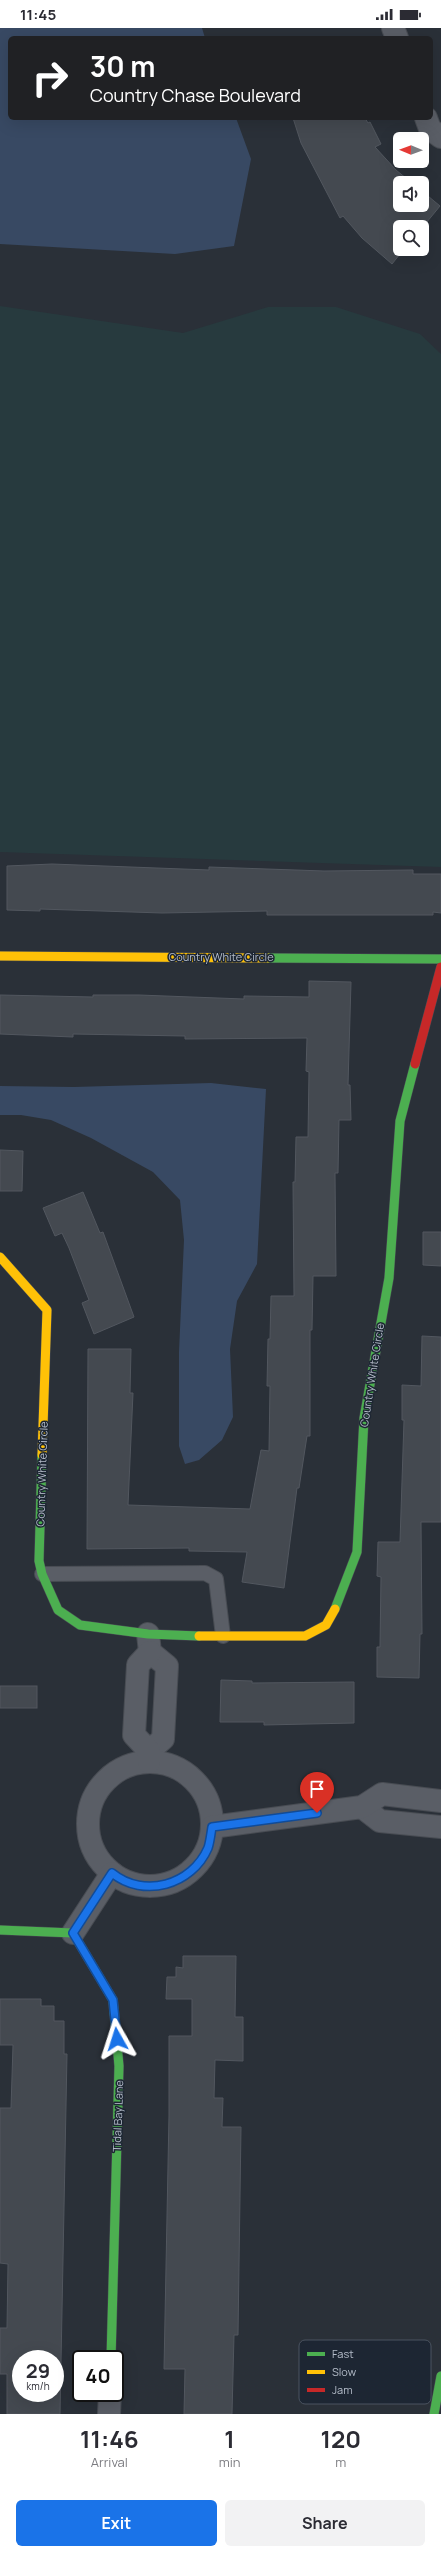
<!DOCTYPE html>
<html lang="en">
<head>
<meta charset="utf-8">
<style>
	body { margin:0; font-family:Manrope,sans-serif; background:#f2f2f3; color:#2b2b33; height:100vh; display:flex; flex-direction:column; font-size:15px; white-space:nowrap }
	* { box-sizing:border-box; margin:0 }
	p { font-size:13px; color:#7c7c81 }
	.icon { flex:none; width:22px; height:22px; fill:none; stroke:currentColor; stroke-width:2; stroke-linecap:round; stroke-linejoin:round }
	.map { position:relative; height:2386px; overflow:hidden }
	.drawer { display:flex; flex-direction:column; background:#fff; flex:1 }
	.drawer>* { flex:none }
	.guide { position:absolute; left:8px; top:8px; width:425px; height:84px; border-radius:6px; box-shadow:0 4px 16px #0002; background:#202124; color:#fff; overflow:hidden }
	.needle { width:26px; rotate:271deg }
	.controls { position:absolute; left:393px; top:104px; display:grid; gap:8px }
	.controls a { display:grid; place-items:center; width:36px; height:36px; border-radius:6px; background:#fff; box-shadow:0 4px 16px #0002; font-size:20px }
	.speed { position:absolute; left:12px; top:2322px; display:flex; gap:8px; font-size:20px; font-weight:700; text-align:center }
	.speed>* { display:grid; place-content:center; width:52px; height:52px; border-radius:50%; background:#fff; box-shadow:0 4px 16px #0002; line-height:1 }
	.speed small { font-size:10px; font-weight:400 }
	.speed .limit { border:2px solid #111; border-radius:6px; background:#fff; color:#111 }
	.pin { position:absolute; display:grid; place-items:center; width:34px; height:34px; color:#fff; margin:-41px -17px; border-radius:50% 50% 50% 0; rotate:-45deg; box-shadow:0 0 4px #0007 }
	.pin .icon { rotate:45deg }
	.me { position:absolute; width:44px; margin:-22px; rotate:354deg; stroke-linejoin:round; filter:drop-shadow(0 0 3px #0008) }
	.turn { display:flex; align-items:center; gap:14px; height:84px; padding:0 16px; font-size:18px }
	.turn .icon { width:52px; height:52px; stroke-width:2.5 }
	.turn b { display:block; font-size:28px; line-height:34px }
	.eta { display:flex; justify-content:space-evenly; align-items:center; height:68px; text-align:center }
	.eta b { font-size:24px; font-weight:700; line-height:28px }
	.cta { display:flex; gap:8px; margin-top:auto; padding:8px 16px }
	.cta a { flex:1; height:46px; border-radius:6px; background:#1a73e8; color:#fff; font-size:16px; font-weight:700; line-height:46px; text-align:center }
	.cta a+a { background:#f2f2f3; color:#2b2b33 }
	.status { display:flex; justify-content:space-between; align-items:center; height:28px; padding:0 20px; background:#fff; direction:ltr }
	.status svg { height:11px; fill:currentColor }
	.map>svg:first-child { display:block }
	.green { fill:#273a3e }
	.water { fill:#384963 }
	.building { fill:#444950; stroke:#52575f; fill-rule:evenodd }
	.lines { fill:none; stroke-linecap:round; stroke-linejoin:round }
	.lane-casing { stroke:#484c53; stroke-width:16 }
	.street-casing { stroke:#484c53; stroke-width:24 }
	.fast-casing { stroke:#484c53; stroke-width:10 }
	.slow-casing { stroke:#484c53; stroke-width:10 }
	.jam-casing { stroke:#484c53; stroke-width:10 }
	.lane { stroke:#5a5e66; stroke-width:14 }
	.street { stroke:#5a5e66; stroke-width:22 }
	.fast { stroke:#4caf50; stroke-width:9 }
	.slow { stroke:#ffc107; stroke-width:9 }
	.jam { stroke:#c62828; stroke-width:9 }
	.route-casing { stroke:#114b97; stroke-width:10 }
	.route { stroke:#1a73e8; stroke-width:7 }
	.labels { text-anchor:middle; stroke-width:3; stroke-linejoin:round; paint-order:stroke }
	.street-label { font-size:11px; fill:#b4bcc9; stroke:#1d2633 }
	.key { fill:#1d2633; stroke:#4a5360; stroke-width:1 }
	.key-label { font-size:11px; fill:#b4bcc9 }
</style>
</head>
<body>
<div class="status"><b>11:45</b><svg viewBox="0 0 49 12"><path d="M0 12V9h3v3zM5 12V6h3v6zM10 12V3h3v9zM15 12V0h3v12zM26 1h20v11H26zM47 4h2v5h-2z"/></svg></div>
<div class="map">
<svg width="441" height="2386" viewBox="0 0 441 2386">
	<rect width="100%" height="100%" fill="#2a3038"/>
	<polygon class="green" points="0,278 183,305 268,279 336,279 420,306 441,326 441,839 0,824"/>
	<g class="water">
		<polygon points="0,0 202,0 205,10 10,10 10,90 236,90 251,131 234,218 175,226 0,216"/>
		<polygon points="211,1055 266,1061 257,1236 237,1273 230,1321 233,1389 222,1412 199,1432 185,1436 179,1418 179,1324 184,1212 180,1172 153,1144 91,1110 51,1092 21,1087 0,1087 0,1058 74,1059"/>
	</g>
	<g class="building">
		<polygon points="293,90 365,90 368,95 370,94 381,116 375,119 396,142 412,155 400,155 400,177 422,177 422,163 440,178 422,200 400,199 400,221 404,221 392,236 362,210 343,188 340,190 301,115"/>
		<polygon points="52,836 209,842 209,839 324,843 413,842 413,846 441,846 441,885 433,884 433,887 267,887 267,883 162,885 40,881 40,883 7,882 7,838"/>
		<polygon points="309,953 351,954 348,1057 350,1057 351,1092 339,1092 338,1145 335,1145 336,1248 313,1248 312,1302 310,1302 310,1408 307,1408 299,1460 297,1460 284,1560 242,1554 247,1524 189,1523 189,1520 87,1521 88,1321 131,1321 130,1365 133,1365 128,1477 250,1481 261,1422 269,1423 270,1358 267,1358 268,1311 270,1311 271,1268 294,1268 293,1154 295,1154 296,1109 308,1109 309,1044 306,1043 307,1010 185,1011 185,1008 73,1006 73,1009 0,1006 0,967 93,969 93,967 139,967 244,971 244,968 309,969"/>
		<polygon points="0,1122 23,1123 22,1163 0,1163"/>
		<polygon points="83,1164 100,1205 103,1204 134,1289 94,1306 82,1275 89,1272 69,1220 62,1205 55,1208 43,1180"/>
		<polygon points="423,1204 441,1204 441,1238 423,1237"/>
		<polygon points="422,1308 441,1309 441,1494 421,1494 422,1606 420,1606 419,1650 377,1649 377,1619 380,1619 381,1549 377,1548 378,1514 400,1514 404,1392 402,1392 402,1357 421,1358"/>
		<polygon points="221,1652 252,1653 252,1655 354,1654 354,1695 264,1697 264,1694 220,1694"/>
		<rect x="0" y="1658" width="37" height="22"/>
		<polygon points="183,1928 236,1928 235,1989 243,1989 243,2033 215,2032 214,2070 223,2070 222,2099 241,2099 238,2307 234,2307 232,2386 184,2386 185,2341 164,2341 169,2087 169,2008 192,2008 192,1971 166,1971 167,1949 176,1949 176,1939 183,1940"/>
		<path d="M 0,1971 L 41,1971 L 41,1978 L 54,1978 L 54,1993 L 64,1993 L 64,2026 L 67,2026 L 60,2386 L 7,2386 L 7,2346 L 0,2346 L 0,2300 L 7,2300 L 8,2236 L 0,2235 L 0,2080 L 11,2080 L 13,2017 L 0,2017 ZM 21,2331 L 55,2331 L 55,2365 L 21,2365 Z"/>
	</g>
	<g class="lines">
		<defs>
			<polyline id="lane" points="42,1546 205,1545 216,1551 223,1608"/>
			<g id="street">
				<polyline points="393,0 397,10"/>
				<polyline points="426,90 430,101 441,109"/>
				<polyline points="148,1606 150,1624 167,1638 163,1711 149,1723"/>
				<circle cx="150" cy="1796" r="62"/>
				<polyline points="149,1734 149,1723 134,1707 138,1637 150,1624"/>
				<polyline points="362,1779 380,1793 441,1799"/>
				<polyline points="212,1799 362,1779 382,1766 441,1773"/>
				<polyline points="73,1905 112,1845"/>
				<polyline points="109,2386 110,2365"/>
			</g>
			<g id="fast">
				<polyline points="268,930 441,931"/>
				<polyline points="42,1427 39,1533 42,1546 58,1582 80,1597 148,1606 199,1608"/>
				<polyline points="335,1581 357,1524 364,1390 389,1250 400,1093 415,1036"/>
				<polyline points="0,1902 73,1905 113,1972 119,2038 111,2331"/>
				<polyline points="434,2386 441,2348"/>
			</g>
			<g id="slow">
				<polyline points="0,928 268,930"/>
				<polyline points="0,1229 47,1282 42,1427"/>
				<polyline points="199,1608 305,1608 326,1597 335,1581"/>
			</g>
			<polyline id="jam" points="415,1036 441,939"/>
		</defs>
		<use href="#lane" class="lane-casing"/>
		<use href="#street" class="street-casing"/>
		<use href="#fast" class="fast-casing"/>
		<use href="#slow" class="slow-casing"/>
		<use href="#jam" class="jam-casing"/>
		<use href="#lane" class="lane"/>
		<use href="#street" class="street"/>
		<use href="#fast" class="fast"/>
		<use href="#slow" class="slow"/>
		<use href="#jam" class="jam"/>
	</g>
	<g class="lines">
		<defs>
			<path id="route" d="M 117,2011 L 113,1972 L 73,1905 L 112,1845 C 144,1871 192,1857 208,1820 C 210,1814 211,1805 212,1799 L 317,1785"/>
		</defs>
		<use href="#route" class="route-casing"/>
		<use href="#route" class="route"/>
	</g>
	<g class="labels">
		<g class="street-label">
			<text x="221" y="933">Country White Circle</text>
			<text transform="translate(372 1347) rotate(-81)" y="4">Country White Circle</text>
			<text transform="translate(42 1446) rotate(-88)" y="4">Country White Circle</text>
			<text transform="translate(118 2088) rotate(-88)" y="4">Tidal Bay Lane</text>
		</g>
	</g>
	<rect x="299" y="2312" width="132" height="64" rx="6" class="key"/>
	<rect x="307" y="2324" width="18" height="4" fill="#4caf50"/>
	<rect x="307" y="2342" width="18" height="4" fill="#ffc107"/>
	<rect x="307" y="2360" width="18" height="4" fill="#c62828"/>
	<g class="key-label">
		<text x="332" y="2330">Fast</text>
		<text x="332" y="2348">Slow</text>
		<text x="332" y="2366">Jam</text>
	</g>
</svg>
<div class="controls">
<a><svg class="needle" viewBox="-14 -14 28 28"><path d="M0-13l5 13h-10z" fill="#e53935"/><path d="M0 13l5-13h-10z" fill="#7c7c81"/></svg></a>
<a><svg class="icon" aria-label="sound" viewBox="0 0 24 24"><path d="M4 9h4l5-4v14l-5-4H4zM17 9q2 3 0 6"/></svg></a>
<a><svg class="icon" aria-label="search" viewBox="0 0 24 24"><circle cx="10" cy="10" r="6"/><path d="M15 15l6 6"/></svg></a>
</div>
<div class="speed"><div>29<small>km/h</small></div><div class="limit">40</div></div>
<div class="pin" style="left:317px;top:1785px;background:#d93025"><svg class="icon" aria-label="arrive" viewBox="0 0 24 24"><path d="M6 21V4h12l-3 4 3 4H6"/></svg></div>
<svg class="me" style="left:117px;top:2011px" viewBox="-20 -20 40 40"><path d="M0-17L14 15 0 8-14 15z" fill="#1a73e8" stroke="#fff" stroke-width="4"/></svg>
<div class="guide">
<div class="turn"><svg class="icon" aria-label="right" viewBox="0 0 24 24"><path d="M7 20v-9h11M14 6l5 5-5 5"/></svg><div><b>30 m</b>Country Chase Boulevard</div></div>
</div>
</div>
<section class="drawer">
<div class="eta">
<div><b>11:46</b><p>Arrival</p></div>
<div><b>1</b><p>min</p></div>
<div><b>120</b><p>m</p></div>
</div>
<div class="cta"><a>Exit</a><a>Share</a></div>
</section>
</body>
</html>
